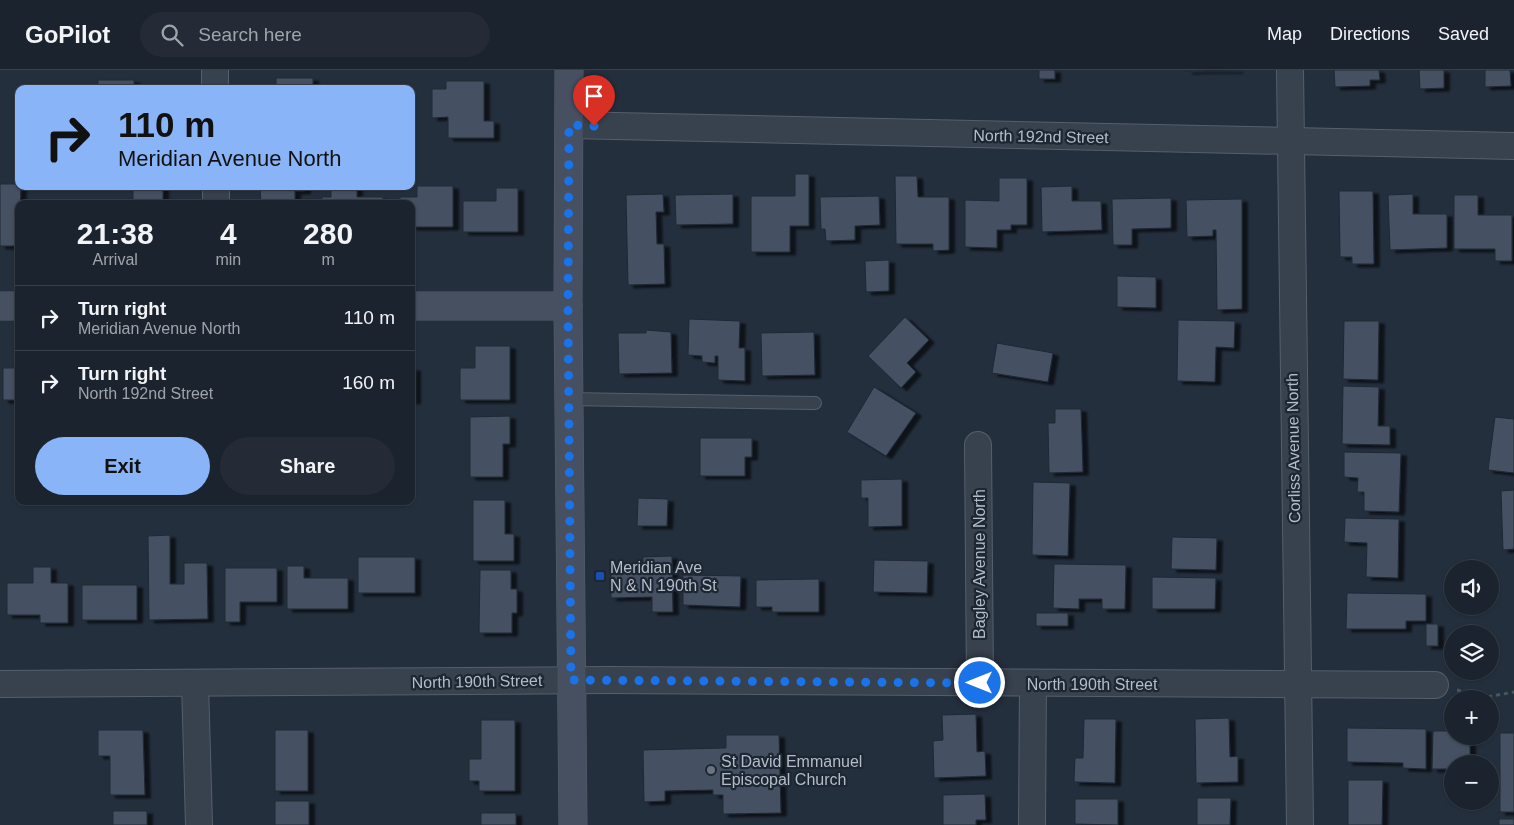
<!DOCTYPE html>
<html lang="en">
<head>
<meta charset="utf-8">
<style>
	body { margin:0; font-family:Helvetica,sans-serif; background:#242b36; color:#f1f3f6; height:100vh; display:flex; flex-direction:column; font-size:19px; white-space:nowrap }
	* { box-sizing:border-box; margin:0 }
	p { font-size:16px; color:#a0a4aa }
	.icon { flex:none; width:28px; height:28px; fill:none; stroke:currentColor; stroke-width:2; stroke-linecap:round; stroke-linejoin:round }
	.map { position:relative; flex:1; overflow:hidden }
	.sheet { position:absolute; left:15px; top:130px; width:400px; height:305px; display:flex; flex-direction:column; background:#1b232e; border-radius:10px; box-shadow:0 1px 4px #0004,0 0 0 1px #39404a }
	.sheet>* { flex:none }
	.hud { position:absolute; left:15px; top:15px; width:400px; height:105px; border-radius:10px; box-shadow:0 1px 4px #0004,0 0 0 1px #39404a; background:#8ab4f8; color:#111; overflow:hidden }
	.fabs { position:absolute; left:1444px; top:490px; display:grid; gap:10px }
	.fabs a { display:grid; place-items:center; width:55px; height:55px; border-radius:50%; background:#1b232e; box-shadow:0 1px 4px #0004,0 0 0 1px #39404a; font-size:25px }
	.pin { position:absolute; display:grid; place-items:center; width:42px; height:42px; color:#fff; margin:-51px -21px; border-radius:50% 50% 50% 0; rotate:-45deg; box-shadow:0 0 5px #0007 }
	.pin .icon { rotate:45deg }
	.me { position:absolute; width:55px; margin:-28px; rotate:270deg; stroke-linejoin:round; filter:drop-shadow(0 0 4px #0008) }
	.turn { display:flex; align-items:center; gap:18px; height:105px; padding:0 20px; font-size:22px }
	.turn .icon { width:65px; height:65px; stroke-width:2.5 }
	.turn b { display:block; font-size:35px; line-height:42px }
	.eta { display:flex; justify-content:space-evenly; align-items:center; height:85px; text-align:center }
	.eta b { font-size:30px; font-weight:600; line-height:35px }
	.cta { display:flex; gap:10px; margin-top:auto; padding:10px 20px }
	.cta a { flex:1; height:58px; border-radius:30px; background:#8ab4f8; color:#111; font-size:20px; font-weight:600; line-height:58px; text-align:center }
	.cta a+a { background:#242b36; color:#f1f3f6 }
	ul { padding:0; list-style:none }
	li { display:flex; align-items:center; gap:15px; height:65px; padding:0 20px; border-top:1px solid #39404a }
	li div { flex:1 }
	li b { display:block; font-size:19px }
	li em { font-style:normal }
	header { display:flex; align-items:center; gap:30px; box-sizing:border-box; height:70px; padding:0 25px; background:#1b232e; border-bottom:1px solid #39404a }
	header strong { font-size:24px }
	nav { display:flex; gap:28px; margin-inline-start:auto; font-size:18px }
	.search { width:350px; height:45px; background:#242b36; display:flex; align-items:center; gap:12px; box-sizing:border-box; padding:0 18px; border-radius:28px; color:#a0a4aa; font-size:19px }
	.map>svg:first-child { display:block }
	.building { fill:#455162; stroke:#1f2835; filter:url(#shadow) }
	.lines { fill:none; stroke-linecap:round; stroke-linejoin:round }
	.lane-casing { stroke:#565f6c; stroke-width:14 }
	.street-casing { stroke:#565f6c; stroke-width:28 }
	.secondary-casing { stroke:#565f6c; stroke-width:29 }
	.path { stroke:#44595c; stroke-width:3; stroke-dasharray:4 4; stroke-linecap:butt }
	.lane { stroke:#38414e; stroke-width:12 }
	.street { stroke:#38414e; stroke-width:26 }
	.secondary { stroke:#465061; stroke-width:28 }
	.route { stroke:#1a73e8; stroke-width:9; stroke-dasharray:0 16.2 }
	.transit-dot { fill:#1a4fb4; stroke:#1d2633; stroke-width:2 }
	.worship-dot { fill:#6b7280; stroke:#1d2633; stroke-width:2 }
	.labels { text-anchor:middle; stroke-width:4.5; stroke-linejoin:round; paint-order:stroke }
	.street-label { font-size:16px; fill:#b4bcc9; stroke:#1d2633 }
	.poi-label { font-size:16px; fill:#b4bcc9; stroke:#1d2633; text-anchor:start }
</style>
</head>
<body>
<header>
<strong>GoPilot</strong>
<div class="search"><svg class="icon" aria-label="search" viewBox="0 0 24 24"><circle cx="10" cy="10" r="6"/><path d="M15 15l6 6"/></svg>Search here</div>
<nav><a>Map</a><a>Directions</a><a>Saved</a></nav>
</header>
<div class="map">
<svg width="1514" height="755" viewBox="0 0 1514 755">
	<defs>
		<filter id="shadow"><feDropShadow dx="5.5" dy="3" stdDeviation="1" flood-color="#0009"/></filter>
	</defs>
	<rect width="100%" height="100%" fill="#242f3e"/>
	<g class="building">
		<rect x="1039" y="0" width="16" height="9"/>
		<polygon points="1187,0 1238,0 1187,1"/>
		<polygon points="1334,0 1379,0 1380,10 1370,10 1370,16 1335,17"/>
		<polygon points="1419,0 1444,0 1444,18 1420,19"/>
		<polygon points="1485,0 1510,0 1511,16 1485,17"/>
		<rect x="276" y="8" width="37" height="11"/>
		<rect x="98" y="10" width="36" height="9"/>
		<polygon points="446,11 484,11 484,51 494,51 494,68 448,68 448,47 432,48 432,19 446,19"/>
		<polygon points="795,104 809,104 809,156 790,156 790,182 751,182 751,126 795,126"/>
		<polygon points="895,106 917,106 918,127 949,127 949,180 933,181 933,174 896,174"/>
		<polygon points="999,108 1027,108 1027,155 1011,155 1011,160 997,160 997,178 965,177 965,130 999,131"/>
		<polygon points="0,114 19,114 21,116 19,176 0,176"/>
		<rect x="133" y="116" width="30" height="18"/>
		<polygon points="260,116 305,116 305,121 295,121 295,134 261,134"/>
		<polygon points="331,116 357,116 357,127 383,127 383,134 322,134 322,127 331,127"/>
		<polygon points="417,116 453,116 453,157 411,157 411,134 400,134 400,127 417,127"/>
		<polygon points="1072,116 1072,131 1101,131 1102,160 1042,162 1041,117"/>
		<polygon points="496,118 518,118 518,162 463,162 463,131 496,131"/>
		<polygon points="1339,121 1373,121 1374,194 1352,194 1352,187 1340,187"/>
		<polygon points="663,124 664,142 656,142 657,174 664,174 665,214 628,215 626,125"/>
		<polygon points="733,124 733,154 676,155 675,125"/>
		<polygon points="1413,124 1413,144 1447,144 1447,178 1390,180 1388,125"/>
		<polygon points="1454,125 1478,125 1478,145 1512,145 1512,191 1495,191 1495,179 1454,179"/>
		<polygon points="879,126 880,155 855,156 855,170 826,171 825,159 821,159 820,127"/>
		<polygon points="1171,128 1171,158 1132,159 1132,175 1113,175 1112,129"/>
		<polygon points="1242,129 1242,239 1217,240 1216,160 1213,160 1213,166 1187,167 1186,130"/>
		<polygon points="889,190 889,221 866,222 865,191"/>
		<polygon points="1117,206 1156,207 1156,238 1117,237"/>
		<polygon points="905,247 929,270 907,293 916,302 901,318 868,286"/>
		<polygon points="689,249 740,251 739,278 745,278 745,311 718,310 718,286 715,286 715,293 702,292 702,286 688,285"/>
		<polygon points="1178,250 1235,251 1234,278 1216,277 1215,312 1177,311"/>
		<polygon points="1344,251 1379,251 1378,310 1343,309"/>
		<polygon points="646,260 671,262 672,303 619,304 618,263 646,263"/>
		<polygon points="814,262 815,305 762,306 761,263"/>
		<polygon points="997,273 1053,283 1048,312 992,303"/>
		<polygon points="475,276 510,276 510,330 460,330 460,298 475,298"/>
		<polygon points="18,290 19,330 3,330 3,298 18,298"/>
		<rect x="411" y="298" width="4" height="33"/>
		<polygon points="1343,316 1379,317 1378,356 1390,356 1390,375 1342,374"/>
		<polygon points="874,317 916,343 886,386 847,362"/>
		<polygon points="1055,339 1081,339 1083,402 1049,403 1048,353 1055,353"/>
		<polygon points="510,346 510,374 503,374 503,407 470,407 470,347"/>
		<polygon points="1495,347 1514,349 1514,403 1488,400"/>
		<polygon points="700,368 752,368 752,387 745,387 745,406 700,406"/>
		<polygon points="1344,382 1401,383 1399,442 1364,441 1364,422 1357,422 1358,408 1344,407"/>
		<polygon points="902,409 902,456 868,457 868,428 861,428 861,410"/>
		<polygon points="1033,412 1070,413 1068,486 1032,485"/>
		<polygon points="1514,420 1514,479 1503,480 1501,421"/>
		<polygon points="638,428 668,429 667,456 637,456"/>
		<polygon points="473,430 505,430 505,464 514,464 514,491 473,491"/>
		<polygon points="1345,448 1399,449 1398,508 1366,507 1367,473 1344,472"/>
		<polygon points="170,465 170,514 184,514 184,493 207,493 208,549 149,550 148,466"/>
		<polygon points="1172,467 1217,468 1216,500 1171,499"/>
		<polygon points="672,486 673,542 652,542 652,527 611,528 611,495 643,494 643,487"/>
		<rect x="358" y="487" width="57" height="36"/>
		<polygon points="874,490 928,491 927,523 873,522"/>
		<polygon points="1054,494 1126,495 1125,539 1102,539 1102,529 1079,529 1079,539 1053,538"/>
		<polygon points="287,496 304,496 304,508 348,508 348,539 287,539"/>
		<polygon points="33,497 51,497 51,513 68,513 68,553 40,553 40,545 7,545 7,513 33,513"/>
		<polygon points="225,498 277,498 277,532 240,532 240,552 225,552"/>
		<polygon points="480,500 511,500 511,519 517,519 517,543 512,543 512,563 479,563"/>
		<polygon points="683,505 741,506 740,537 683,535"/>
		<polygon points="1152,507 1216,508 1215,539 1152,539"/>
		<polygon points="819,509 819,542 772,542 772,537 756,537 756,510"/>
		<rect x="82" y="515" width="55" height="35"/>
		<polygon points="1347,523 1426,524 1426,551 1406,551 1406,559 1346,559"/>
		<rect x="1036" y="543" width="32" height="13"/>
		<rect x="1426" y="554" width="12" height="22"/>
		<polygon points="976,644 977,682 985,681 986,706 934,708 933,671 943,670 942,645"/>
		<polygon points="1229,648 1230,687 1238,686 1238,712 1196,713 1195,649"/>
		<polygon points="1084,649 1116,649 1115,713 1074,712 1075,688 1083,688"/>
		<polygon points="481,650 515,650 515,721 479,721 479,711 469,711 469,689 481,689"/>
		<polygon points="1347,658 1426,659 1426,699 1403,698 1403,693 1347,692"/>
		<polygon points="98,660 143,660 145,725 110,725 110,686 98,686"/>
		<rect x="275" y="660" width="33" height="61"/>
		<polygon points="1433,661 1452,661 1452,666 1470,666 1470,694 1452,694 1452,699 1432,699"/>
		<rect x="1500" y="663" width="14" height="79"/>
		<polygon points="726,665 779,665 781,743 723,744 723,725 713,725 713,720 665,721 665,731 644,732 643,680 726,678"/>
		<polygon points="1348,710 1383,710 1382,755 1348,755"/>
		<polygon points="985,724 986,750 976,750 976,755 943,755 943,725"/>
		<polygon points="1197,728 1231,728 1230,755 1197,755"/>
		<polygon points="1075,729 1118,729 1118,755 1075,754"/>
		<rect x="275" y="731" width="34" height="24"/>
		<rect x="113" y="741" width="34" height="14"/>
		<rect x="481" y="743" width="35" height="12"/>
		<rect x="1499" y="749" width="15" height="6"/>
	</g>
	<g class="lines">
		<defs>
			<polyline id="lane" points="568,329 815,333"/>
			<g id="street">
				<polyline points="215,0 215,19"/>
				<polyline points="1290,0 1300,755"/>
				<polyline points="569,55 1514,76"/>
				<polyline points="216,116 216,134"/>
				<polyline points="978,375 980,613"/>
				<polyline points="195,613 199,755"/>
				<polyline points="0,614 610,610 1435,615"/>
				<polyline points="1032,755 1033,614"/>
			</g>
			<g id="secondary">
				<polyline points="569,0 568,236 573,755"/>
				<polyline points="0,236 19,236"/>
				<polyline points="411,236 568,236"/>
			</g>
		</defs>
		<use href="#lane" class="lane-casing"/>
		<use href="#street" class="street-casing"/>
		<use href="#secondary" class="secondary-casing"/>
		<polyline class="path" points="1457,620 1487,627 1514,622"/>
		<use href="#lane" class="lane"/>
		<use href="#street" class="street"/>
		<use href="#secondary" class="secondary"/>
	</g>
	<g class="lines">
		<polyline class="route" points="594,56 569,55 568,236 571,610 980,613"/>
	</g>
	<rect class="transit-dot" x="595" y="501" width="10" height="10" rx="2.5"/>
	<circle class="worship-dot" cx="711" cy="700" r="5"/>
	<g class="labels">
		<g class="street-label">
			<text transform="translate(1041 66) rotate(1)" y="6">North 192nd Street</text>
			<text transform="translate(1293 378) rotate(-91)" y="6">Corliss Avenue North</text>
			<text transform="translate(979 494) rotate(-90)" y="6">Bagley Avenue North</text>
			<text transform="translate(477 611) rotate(-1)" y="6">North 190th Street</text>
			<text x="1092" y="620">North 190th Street</text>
		</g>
		<g class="poi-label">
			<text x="610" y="503">Meridian Ave<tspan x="610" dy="18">N &amp; N 190th St</tspan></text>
			<text x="721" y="697">St David Emmanuel<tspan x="721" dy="18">Episcopal Church</tspan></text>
		</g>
	</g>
</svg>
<div class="fabs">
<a><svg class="icon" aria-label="sound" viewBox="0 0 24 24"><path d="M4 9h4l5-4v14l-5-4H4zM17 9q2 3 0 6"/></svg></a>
<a><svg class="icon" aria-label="layers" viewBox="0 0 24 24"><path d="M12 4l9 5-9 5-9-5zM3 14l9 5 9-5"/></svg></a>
<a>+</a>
<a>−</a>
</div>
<div class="pin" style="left:594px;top:56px;background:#d93025"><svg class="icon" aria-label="arrive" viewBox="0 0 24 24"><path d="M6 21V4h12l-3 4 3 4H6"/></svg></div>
<svg class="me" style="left:980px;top:613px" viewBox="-20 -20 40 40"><circle r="17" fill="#1a73e8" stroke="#fff" stroke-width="3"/><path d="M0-11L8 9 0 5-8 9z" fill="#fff"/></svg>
<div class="hud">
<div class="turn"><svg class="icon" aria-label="right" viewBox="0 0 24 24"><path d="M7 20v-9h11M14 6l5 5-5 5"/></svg><div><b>110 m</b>Meridian Avenue North</div></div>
</div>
<section class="sheet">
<div class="eta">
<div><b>21:38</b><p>Arrival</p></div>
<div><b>4</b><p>min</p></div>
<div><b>280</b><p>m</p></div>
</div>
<ul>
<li><svg class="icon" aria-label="right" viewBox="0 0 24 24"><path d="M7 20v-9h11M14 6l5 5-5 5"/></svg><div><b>Turn right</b><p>Meridian Avenue North</p></div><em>110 m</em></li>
<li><svg class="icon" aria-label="right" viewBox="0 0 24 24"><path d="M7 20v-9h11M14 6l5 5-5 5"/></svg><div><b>Turn right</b><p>North 192nd Street</p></div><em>160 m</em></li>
</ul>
<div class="cta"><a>Exit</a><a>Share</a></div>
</section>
</div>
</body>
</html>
